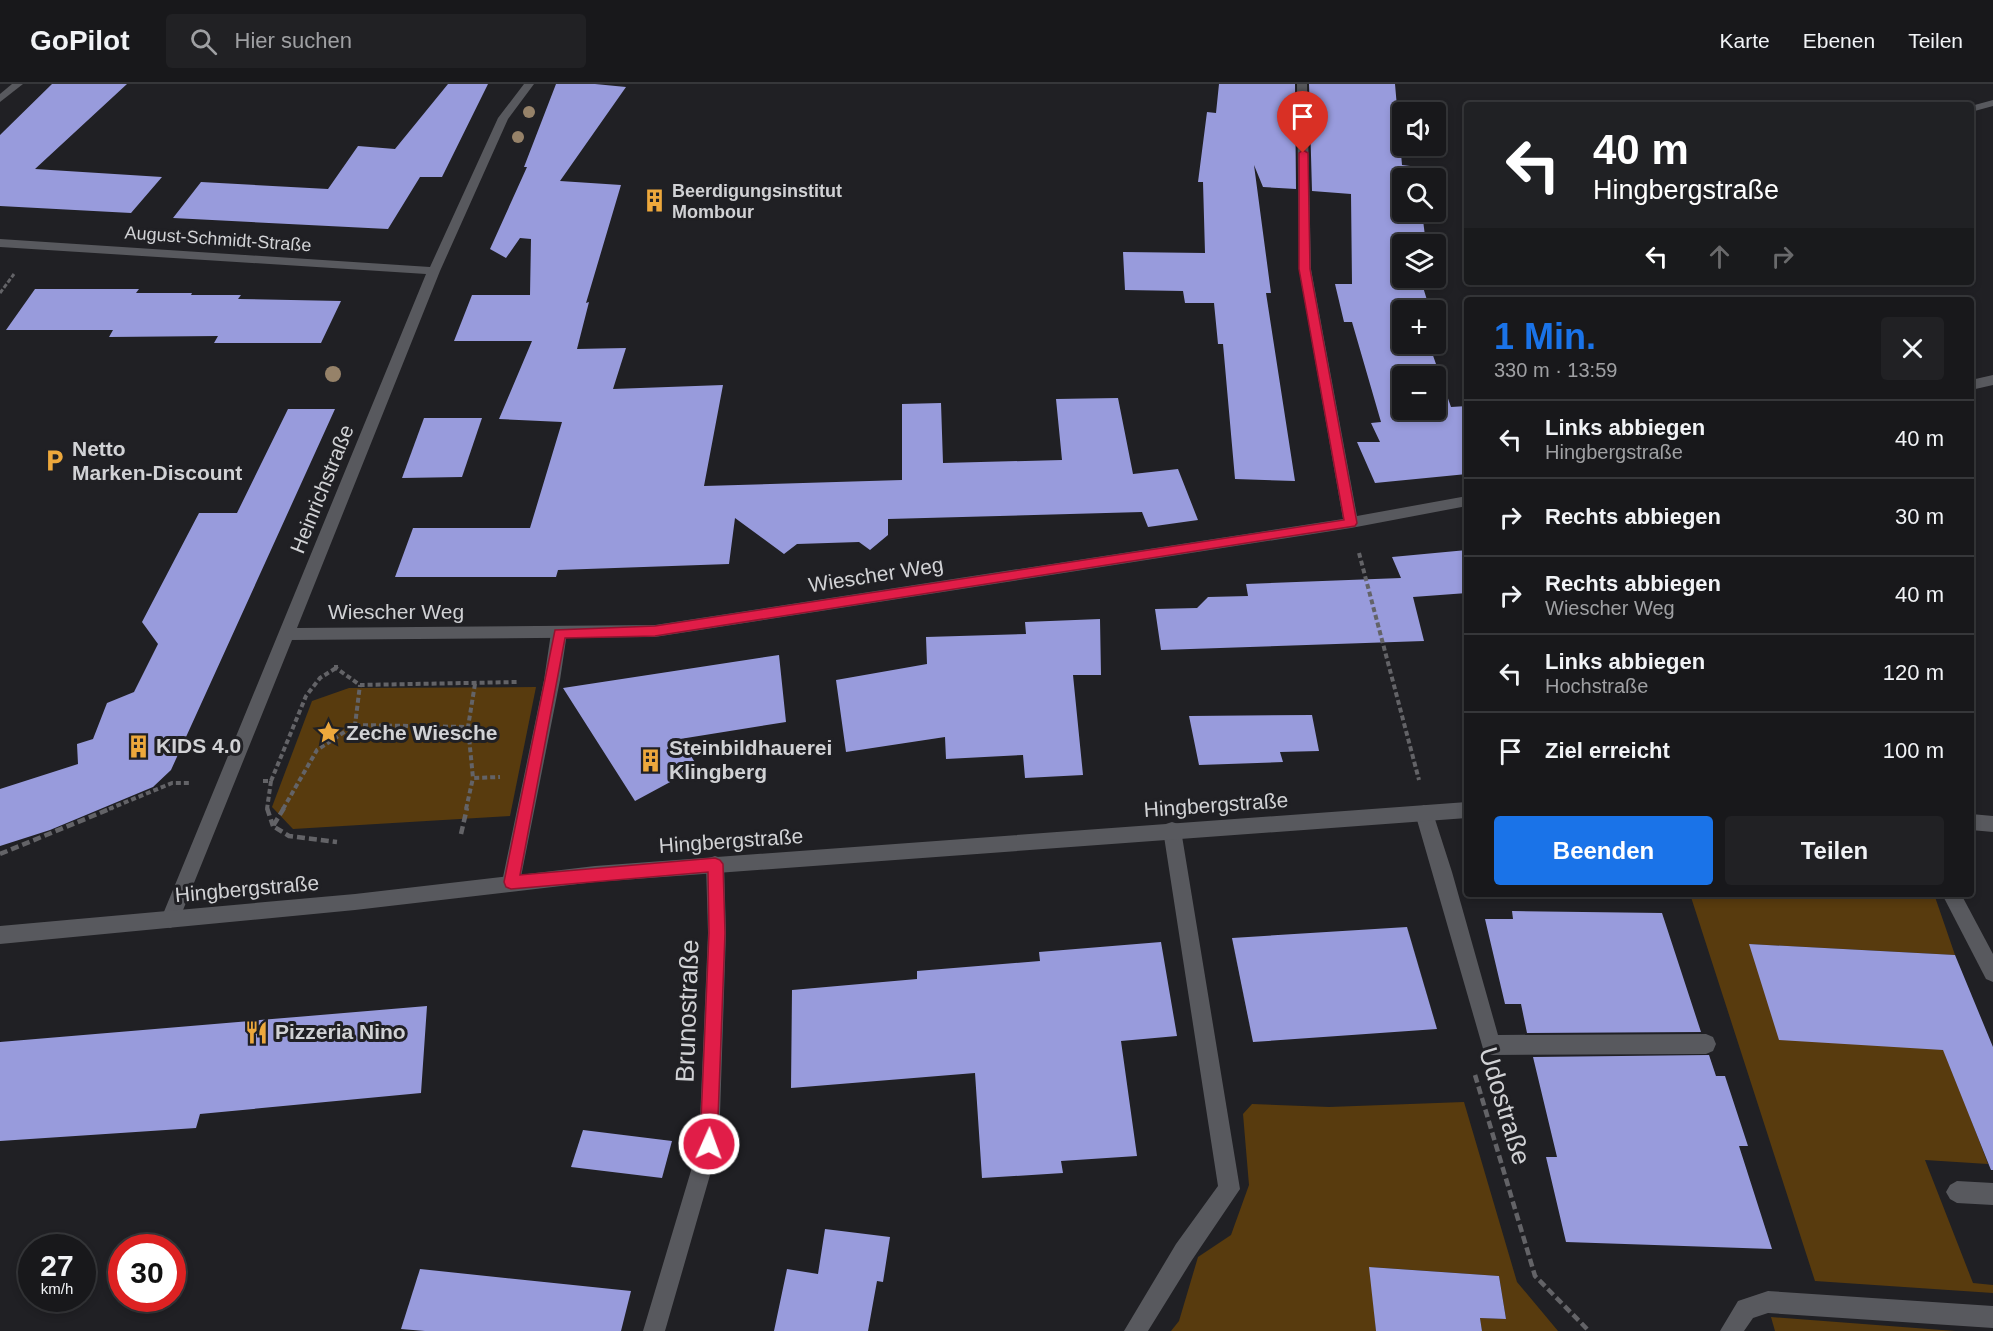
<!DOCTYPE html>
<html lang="de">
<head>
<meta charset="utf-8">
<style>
	body { margin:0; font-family:Arial,sans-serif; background:#212124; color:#f1f3f6; height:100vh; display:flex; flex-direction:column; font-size:22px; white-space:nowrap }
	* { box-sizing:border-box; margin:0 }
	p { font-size:20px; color:#9fa0a3 }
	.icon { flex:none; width:33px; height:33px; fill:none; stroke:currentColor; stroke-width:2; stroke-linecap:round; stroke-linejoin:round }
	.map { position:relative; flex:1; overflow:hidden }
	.panel { position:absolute; left:1464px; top:213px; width:510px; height:600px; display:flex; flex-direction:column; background:#18181b; border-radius:6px; box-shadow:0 3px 9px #0003,0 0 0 2px #36373a }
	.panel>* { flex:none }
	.top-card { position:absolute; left:1464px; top:18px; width:510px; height:183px; border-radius:6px; box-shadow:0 3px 9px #0003,0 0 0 2px #36373a; background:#202124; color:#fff; overflow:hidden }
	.controls { position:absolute; left:1392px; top:18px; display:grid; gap:12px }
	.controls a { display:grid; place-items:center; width:54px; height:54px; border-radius:6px; background:#18181b; box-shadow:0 3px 9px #0003,0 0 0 2px #36373a; font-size:30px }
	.speed { position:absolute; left:18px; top:1150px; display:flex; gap:12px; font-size:30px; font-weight:700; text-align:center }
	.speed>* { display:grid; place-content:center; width:78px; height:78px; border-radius:50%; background:#18181b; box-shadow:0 3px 9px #0003,0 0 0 2px #36373a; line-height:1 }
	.speed small { font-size:15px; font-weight:400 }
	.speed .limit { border:9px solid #d22; background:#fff; color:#111 }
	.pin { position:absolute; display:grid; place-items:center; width:51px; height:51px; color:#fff; margin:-62px -26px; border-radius:50% 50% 50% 0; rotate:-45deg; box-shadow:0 0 6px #0007 }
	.pin .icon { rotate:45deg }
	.me { position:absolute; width:66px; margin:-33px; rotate:2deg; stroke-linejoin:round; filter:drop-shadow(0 0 4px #0008) }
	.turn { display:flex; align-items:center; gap:21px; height:126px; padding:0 30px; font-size:27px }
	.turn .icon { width:78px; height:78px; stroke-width:2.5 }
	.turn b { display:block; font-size:42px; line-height:51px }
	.lanes { display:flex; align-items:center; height:57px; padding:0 30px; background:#0003; justify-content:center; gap:30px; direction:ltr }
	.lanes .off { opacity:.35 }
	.round { display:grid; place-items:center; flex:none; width:63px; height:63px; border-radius:6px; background:#212124 }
	.overview { display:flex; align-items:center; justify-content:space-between; height:102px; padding:0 30px }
	h1 { font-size:36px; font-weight:700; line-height:45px; color:#1a73e8 }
	.primary-button { display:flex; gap:12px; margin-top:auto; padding:12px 30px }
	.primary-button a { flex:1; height:69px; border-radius:6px; background:#1a73e8; color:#fff; font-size:24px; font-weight:700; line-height:69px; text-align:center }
	.primary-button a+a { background:#212124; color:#f1f3f6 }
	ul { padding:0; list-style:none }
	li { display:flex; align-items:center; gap:18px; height:78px; padding:0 30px; border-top:2px solid #36373a }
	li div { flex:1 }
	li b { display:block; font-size:22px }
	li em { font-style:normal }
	header { display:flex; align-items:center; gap:36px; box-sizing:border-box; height:84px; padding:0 30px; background:#18181b; border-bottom:2px solid #36373a }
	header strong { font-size:28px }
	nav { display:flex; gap:33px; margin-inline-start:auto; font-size:21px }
	.search { width:420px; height:54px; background:#212124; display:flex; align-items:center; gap:15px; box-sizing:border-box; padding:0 21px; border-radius:6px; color:#9fa0a3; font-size:22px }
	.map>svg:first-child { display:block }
	.green { fill:#583b0e }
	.building { fill:#989bdc; fill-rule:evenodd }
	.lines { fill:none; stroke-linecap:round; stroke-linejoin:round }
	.path-far2 { stroke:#636367; stroke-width:3; stroke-dasharray:4.5 2; stroke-linecap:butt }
	.path-far1 { stroke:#636367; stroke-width:4; stroke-dasharray:5 3; stroke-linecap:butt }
	.path { stroke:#636367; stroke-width:4.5; stroke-dasharray:8 4; stroke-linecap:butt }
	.service { fill:#58595e; fill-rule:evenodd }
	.minor { fill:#58595e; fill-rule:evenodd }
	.tertiary { fill:#58595e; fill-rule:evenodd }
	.tree { fill:#968269 }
	.route { fill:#e11d48; stroke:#92132f; stroke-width:1.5 }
	.labels { text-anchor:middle; stroke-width:6; stroke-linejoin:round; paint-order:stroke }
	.far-poi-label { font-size:18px; font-weight:bold; fill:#d1d2d5; stroke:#202024; text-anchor:start }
	.far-street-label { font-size:18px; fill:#d1d2d5; stroke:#202024 }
	.poi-label { font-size:21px; font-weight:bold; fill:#d1d2d5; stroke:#202024; text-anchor:start }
	.street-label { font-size:21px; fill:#d1d2d5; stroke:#202024 }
	.near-street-label { font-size:26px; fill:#d1d2d5; stroke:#202024 }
</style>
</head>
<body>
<header>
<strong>GoPilot</strong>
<div class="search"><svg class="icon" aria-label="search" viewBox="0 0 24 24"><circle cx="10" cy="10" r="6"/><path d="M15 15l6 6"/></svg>Hier suchen</div>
<nav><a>Karte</a><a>Ebenen</a><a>Teilen</a></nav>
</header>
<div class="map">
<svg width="1993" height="1247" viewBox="0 0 1993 1247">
	<rect width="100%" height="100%" fill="#202024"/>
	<g class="green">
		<polygon points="536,603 510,732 293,745 272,723 312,617 349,604"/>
		<polygon points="1690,810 1934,810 1955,871 1749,860 1993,969 1969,1030 1988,1080 1925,1076 1973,1199 1993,1201 1993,1209 1815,1197"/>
		<polygon points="1464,1018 1517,1198 1558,1247 1482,1247 1480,1234 1506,1235 1499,1192 1370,1183 1376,1247 1171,1247 1179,1237 1198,1173 1231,1151 1249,1101 1243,1030 1252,1020 1329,1023"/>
		<polygon points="1771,1233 1955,1247 1775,1247"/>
	</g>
	<g class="building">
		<polygon points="52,0 127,0 35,85 162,93 131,129 0,122 0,51"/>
		<polygon points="448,0 488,0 442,93 420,93 388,145 173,134 201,98 328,105 358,62 395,65"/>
		<polygon points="556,0 595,0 626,3 560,97 621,101 586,219 589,218 577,265 626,264 613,305 723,301 704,402 902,396 902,320 941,319 943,379 1062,376 1056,315 1118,314 1133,390 1178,385 1198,436 1148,443 1142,428 888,435 888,451 870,466 859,458 797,460 784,470 735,434 729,480 558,486 556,493 395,493 413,444 530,444 562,338 499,335 532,257 454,257 472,211 530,211 531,155 520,154 506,174 490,165 527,83 524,83"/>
		<polygon points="1219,0 1295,0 1296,105 1263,103 1254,81 1271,209 1266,209 1295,397 1235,395 1223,260 1218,260 1214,219 1185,219 1183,207 1125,206 1123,168 1205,169 1203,98 1198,98 1207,28 1216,29"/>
		<path d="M 1309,0 L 1395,0 L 1402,81 L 1418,83 L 1419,94 L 1402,94 L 1402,128 L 1422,128 L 1426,160 L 1402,160 L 1402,194 L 1429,194 L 1430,203 L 1423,203 L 1430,226 L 1402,226 L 1402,260 L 1429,260 L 1451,323 L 1467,322 L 1467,390 L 1375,399 L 1357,358 L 1380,358 L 1371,339 L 1381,338 L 1352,238 L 1344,238 L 1335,200 L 1352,200 L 1351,110 L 1312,107 ZM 1402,292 L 1436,292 L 1436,326 L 1402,326 Z"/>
		<polygon points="35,205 139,205 136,209 192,209 191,211 241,211 238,215 341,217 321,259 214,259 218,252 109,253 113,246 6,246"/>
		<polygon points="288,325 335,325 171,686 153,703 50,746 0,762 0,705 78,680 77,660 93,655 107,619 134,608 158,560 142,538 199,429 237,429"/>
		<polygon points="424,334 482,334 462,393 402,394"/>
		<polygon points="1467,466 1467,509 1413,513 1424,557 1161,566 1155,525 1197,524 1208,513 1248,512 1246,500 1401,494 1392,473"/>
		<polygon points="1100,535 1101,591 1073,591 1083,691 1025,694 1023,671 946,675 945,653 846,668 836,596 927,580 926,553 1026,550 1025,538"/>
		<polygon points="779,571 786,638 680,655 698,683 635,717 563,604"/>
		<polygon points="1312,631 1319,667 1280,668 1283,678 1199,681 1189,632"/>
		<polygon points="1512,827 1662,829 1701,948 1527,949 1521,920 1505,920 1485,835 1513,835"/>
		<polygon points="1407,843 1437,945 1253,958 1232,854"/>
		<polygon points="1161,858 1177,952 1121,957 1137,1072 1061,1077 1063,1089 982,1094 975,989 791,1004 792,906 917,895 917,887 1040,877 1039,868"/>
		<polygon points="1749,860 1955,871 1993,963 1993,1086 1991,1086 1943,966 1779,956"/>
		<polygon points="427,922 421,1009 200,1030 196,1044 0,1057 0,958"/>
		<polygon points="1709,971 1716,992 1725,992 1748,1062 1739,1062 1772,1165 1566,1158 1546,1073 1557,1073 1533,973"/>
		<polygon points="583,1046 672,1057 662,1094 571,1083"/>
		<polygon points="825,1145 890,1153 883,1198 877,1197 868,1247 774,1247 787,1185 818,1190"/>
		<polygon points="1369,1183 1499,1192 1506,1235 1480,1234 1482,1247 1376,1247"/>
		<polygon points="420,1185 631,1207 621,1247 425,1247 401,1245"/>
	</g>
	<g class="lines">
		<polyline class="path-far2" points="0,209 14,190"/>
		<g class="path-far1">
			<polyline points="1359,469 1419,696"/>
			<polyline points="336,581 336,584 360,601 518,598"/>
			<polyline points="475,600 468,643 473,694 500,693"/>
			<polyline points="355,641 468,643"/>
			<polyline points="263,697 271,697 267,725"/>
			<polyline points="271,697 306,612 320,594 336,584"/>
			<polyline points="109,725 172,699 189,699"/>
			<polyline points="283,725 317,666 355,641 360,601"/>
			<polyline points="466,725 473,694"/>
		</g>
		<g class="path">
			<polyline points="267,724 273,742"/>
			<polyline points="284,724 273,742 289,752 337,758"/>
			<polyline points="461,750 467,724"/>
			<polyline points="0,770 112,724"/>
			<polyline points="1475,991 1535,1192 1589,1247"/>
		</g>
		<g class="service">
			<polygon points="1993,16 1993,22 1971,28 1971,22"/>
			<polygon points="559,543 565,545 567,549 560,596 520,798 517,804 511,806 505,804 502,798 544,596 551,549 553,545"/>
			<polygon points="1424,721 1430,724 1433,729 1452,788 1498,951 1706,950 1713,953 1716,960 1713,967 1706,970 1491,971 1484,968 1415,729 1418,724"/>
			<polygon points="1172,738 1178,740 1181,746 1240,1105 1192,1176 1148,1247 1124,1247 1176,1160 1218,1102 1163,746 1166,740"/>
			<polygon points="1942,810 1961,810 1993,870 1993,898 1986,895"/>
			<polygon points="1957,1097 1993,1099 1993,1121 1957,1119 1950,1115 1946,1108 1950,1101"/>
			<polygon points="1768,1207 1993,1222 1993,1244 1768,1229 1753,1234 1744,1247 1720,1247 1738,1217"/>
		</g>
		<g class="minor">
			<polygon points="12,0 23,0 0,18 0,10"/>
			<polygon points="524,0 534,0 508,35 440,187 297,544 655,541 1343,435 1299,185 1297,0 1307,0 1311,185 1357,432 1467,412 1467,422 1351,444 655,553 292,556 177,841 170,844 163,841 161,835 426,190 0,163 0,155 430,183 498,34"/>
			<polygon points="1993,291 1993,301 1971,306 1971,296"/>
			<polygon points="715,772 721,774 724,780 726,849 719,1060 665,1247 643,1247 699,1060 708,849 706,780 709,774"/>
		</g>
		<g class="tertiary">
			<polygon points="1467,718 1467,734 595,798 355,826 0,860 0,842 355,810 595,782"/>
			<polygon points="1971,730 1993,732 1993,748 1971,746"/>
		</g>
	</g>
	<g class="tree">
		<circle cx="529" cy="28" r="6"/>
		<circle cx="518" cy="53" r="6"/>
		<circle cx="333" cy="290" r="8"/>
	</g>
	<polygon class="route" points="1303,66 1308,69 1310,185 1357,439 1355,442 655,552 565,554 520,791 715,774 720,776 723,780 725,849 717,1060 715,1066 709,1069 703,1066 700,1060 709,849 708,788 511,805 506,803 504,798 555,546 655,542 1344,436 1299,185 1299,69"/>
	<defs>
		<symbol id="building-bare" viewBox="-9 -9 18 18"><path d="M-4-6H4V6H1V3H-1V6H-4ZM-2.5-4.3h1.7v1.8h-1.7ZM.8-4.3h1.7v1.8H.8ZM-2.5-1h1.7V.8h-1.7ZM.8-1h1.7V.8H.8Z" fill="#eda83c" stroke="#202024" stroke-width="2.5" paint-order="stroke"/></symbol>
		<symbol id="parking-bare" viewBox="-9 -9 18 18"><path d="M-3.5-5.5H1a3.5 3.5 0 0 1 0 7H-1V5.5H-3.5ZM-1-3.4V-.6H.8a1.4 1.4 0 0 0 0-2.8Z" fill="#eda83c" stroke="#202024" stroke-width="2.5" paint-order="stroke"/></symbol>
		<symbol id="sight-bare" viewBox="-9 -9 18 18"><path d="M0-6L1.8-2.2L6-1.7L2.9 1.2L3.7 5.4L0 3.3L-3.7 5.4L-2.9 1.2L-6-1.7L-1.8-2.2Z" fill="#eda83c" stroke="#202024" stroke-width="2.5" paint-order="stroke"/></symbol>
		<symbol id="restaurant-bare" viewBox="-9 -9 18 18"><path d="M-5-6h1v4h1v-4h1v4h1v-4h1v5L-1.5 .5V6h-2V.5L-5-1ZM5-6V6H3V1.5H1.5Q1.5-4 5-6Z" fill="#eda83c" stroke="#202024" stroke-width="2.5" paint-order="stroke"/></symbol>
	</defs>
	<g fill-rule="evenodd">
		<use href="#building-bare" x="638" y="100" width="33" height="33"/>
		<use href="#parking-bare" x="38" y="360" width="33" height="33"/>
		<use href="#sight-bare" x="312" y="632" width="33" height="33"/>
		<use href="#building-bare" x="122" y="646" width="33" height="33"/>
		<use href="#building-bare" x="634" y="660" width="33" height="33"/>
		<use href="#restaurant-bare" x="240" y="932" width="33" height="33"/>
	</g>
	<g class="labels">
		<g class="far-poi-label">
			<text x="672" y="113">Beerdigungsinstitut<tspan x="672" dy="21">Mombour</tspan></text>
		</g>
		<g class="far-street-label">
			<text transform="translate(218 155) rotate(4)" y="6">August-Schmidt-Straße</text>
		</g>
		<g class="poi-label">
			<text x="72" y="372">Netto<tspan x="72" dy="24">Marken-Discount</tspan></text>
			<text x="346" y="656">Zeche Wiesche</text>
			<text x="156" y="669">KIDS 4.0</text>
			<text x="669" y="671">Steinbildhauerei<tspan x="669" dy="24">Klingberg</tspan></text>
			<text x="275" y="955">Pizzeria Nino</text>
		</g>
		<g class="street-label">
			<text transform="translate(322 405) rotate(-68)" y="7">Heinrichstraße</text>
			<text transform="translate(876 491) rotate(-9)" y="7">Wiescher Weg</text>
			<text x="396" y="535">Wiescher Weg</text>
			<text transform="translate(1216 721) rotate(-4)" y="7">Hingbergstraße</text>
			<text transform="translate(731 757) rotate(-4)" y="7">Hingbergstraße</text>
			<text transform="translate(247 805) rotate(-5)" y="7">Hingbergstraße</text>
		</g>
		<g class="near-street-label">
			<text transform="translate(687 927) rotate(-88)" y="9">Brunostraße</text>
			<text transform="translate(1505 1022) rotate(73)" y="9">Udostraße</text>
		</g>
	</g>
</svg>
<div class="controls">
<a><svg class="icon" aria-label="sound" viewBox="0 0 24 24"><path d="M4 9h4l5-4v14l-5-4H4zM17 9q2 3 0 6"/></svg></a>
<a><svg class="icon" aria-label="search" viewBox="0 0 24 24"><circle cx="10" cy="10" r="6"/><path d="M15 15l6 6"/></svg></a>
<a><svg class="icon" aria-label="layers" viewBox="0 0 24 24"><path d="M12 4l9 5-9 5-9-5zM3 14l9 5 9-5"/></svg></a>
<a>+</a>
<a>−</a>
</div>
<div class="speed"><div>27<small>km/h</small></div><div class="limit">30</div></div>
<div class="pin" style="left:1303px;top:69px;background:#d93025"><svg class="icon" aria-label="arrive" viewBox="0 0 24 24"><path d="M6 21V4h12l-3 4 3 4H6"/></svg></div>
<svg class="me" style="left:709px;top:1060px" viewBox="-20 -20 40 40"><circle r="17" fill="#e11d48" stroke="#fff" stroke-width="3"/><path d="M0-11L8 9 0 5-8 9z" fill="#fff"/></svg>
<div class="top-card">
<div class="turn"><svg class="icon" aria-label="left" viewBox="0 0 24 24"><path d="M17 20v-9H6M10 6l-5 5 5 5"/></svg><div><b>40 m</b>Hingbergstraße</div></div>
<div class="lanes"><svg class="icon" aria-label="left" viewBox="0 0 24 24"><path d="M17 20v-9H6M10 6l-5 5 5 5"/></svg><svg class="icon off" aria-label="ahead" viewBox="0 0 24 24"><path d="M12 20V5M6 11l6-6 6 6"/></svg><svg class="icon off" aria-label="right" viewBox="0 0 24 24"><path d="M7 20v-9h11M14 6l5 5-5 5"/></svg></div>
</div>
<section class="panel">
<div class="overview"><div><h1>1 Min.</h1><p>330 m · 13:59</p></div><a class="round"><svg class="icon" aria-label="close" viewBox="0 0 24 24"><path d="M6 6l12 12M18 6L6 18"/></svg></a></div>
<ul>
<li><svg class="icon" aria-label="left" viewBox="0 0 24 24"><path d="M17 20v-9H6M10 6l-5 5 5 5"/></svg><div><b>Links abbiegen</b><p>Hingbergstraße</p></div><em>40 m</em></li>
<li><svg class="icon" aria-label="right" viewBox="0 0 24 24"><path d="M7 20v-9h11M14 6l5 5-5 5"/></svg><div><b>Rechts abbiegen</b></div><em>30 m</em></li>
<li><svg class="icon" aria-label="right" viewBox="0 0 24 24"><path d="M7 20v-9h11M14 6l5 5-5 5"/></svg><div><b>Rechts abbiegen</b><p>Wiescher Weg</p></div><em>40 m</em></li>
<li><svg class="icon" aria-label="left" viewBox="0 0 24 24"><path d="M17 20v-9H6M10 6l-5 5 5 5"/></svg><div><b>Links abbiegen</b><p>Hochstraße</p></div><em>120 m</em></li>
<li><svg class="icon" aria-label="arrive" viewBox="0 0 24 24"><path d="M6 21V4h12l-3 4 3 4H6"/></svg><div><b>Ziel erreicht</b></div><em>100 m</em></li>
</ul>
<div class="primary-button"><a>Beenden</a><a>Teilen</a></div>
</section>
</div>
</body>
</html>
